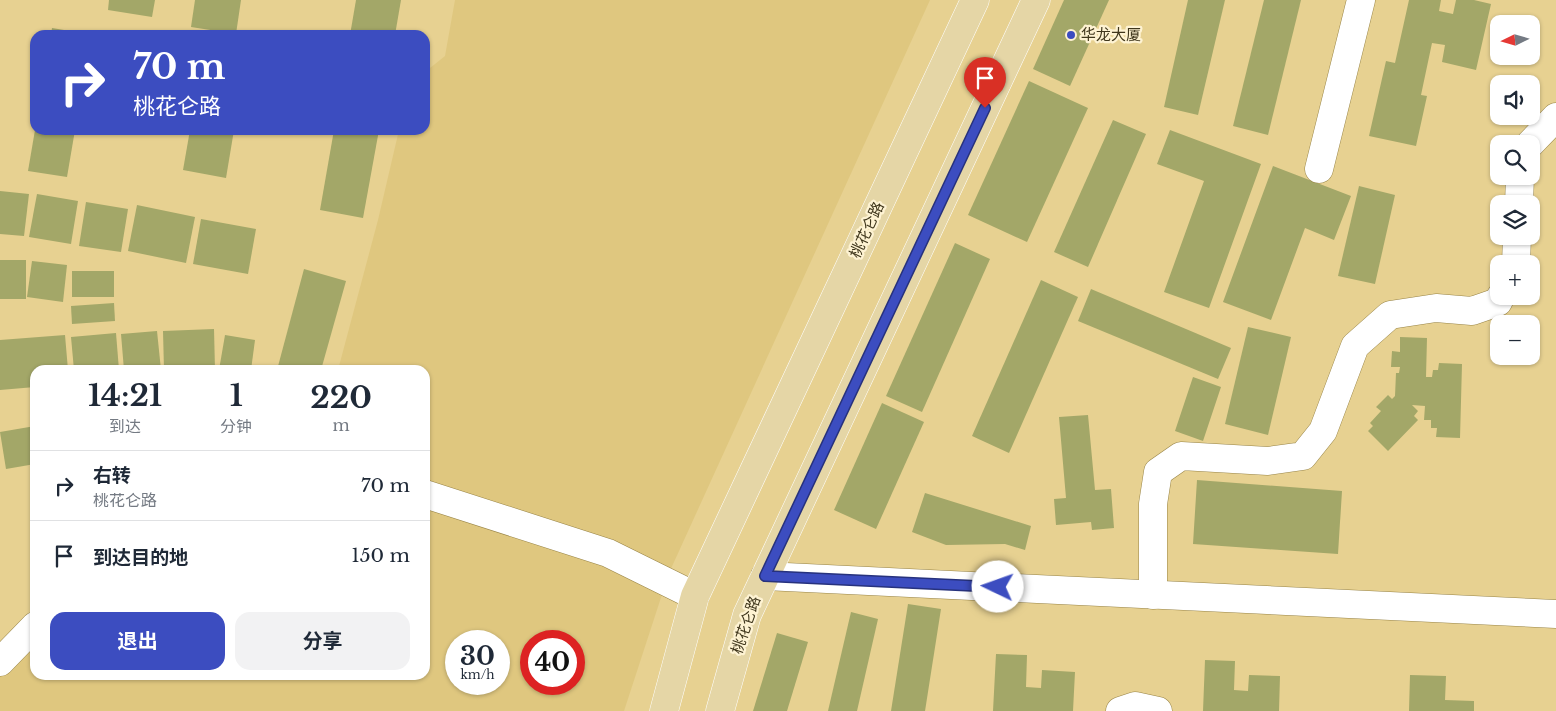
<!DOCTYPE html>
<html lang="zh">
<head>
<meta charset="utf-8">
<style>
	body { margin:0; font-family:"Libre Baskerville","Noto Sans SC",serif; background:#f2f2f3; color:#1f2937; height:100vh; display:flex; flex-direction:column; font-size:19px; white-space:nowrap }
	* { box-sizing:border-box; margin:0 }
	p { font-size:16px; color:#747a83 }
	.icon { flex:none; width:28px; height:28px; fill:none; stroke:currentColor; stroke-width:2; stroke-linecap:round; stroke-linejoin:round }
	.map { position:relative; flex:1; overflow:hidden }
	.sheet { position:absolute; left:30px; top:365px; width:400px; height:315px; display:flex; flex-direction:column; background:#fff; border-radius:15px; box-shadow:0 1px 4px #0004 }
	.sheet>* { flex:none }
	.hud { position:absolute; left:30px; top:30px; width:400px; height:105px; border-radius:15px; box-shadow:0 1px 4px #0004; background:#3c4dc0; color:#fff; overflow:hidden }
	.needle { width:32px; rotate:265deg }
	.fabs { position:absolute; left:1490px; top:15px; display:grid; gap:10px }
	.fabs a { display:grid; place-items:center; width:50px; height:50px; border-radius:10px; background:#fff; box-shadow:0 1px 4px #0004; font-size:25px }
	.speed { position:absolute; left:445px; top:630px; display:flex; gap:10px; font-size:25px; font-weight:700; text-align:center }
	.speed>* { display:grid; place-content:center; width:65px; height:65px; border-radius:50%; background:#fff; box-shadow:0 1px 4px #0004; line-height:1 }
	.speed small { font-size:12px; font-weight:400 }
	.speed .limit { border:8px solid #d22; background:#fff; color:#111 }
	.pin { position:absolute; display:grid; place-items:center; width:42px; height:42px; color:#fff; margin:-51px -21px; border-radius:50% 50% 50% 0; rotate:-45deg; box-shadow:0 0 5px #0007 }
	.pin .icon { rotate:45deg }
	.me { position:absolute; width:55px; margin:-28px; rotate:273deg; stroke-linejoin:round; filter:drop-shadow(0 0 4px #0008) }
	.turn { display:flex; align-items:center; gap:18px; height:105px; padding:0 20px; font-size:22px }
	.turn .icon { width:65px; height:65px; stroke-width:2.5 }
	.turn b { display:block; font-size:35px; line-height:42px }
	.eta { display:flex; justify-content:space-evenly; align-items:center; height:85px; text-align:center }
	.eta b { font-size:30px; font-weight:700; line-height:35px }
	.button { display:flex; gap:10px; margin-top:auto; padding:10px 20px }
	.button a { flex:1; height:58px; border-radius:15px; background:#3c4dc0; color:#fff; font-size:20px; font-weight:700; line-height:58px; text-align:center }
	.button a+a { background:#f2f2f3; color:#1f2937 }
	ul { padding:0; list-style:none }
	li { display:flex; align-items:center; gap:15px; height:70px; padding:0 20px; border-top:1px solid #e0e1e3 }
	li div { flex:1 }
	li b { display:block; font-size:19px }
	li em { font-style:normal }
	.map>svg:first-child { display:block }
	.built { fill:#dfc77f; fill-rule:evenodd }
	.building { fill:#a3a768 }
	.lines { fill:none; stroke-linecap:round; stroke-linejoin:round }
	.minor-casing { stroke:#988446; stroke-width:29 }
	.major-casing { stroke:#fff; stroke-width:29 }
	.minor { stroke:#fff; stroke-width:28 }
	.major { stroke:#e5d6a6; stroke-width:28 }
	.route-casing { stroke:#27327d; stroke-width:12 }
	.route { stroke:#3c4dc0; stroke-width:9 }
	.poi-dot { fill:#3c4dc0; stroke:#fef3d3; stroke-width:2 }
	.labels { text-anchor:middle; stroke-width:4.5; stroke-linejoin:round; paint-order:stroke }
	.poi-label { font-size:15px; fill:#3f361c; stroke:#fef3d3; text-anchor:start }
	.street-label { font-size:15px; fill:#3f361c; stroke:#fef3d3 }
</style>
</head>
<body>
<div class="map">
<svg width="1556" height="711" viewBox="0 0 1556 711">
	<rect width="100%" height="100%" fill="#e7d191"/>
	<path class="built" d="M 455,0 L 930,0 L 669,573 L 624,711 L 0,711 L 0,650 L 35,613 L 35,675 L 425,675 L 425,370 L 338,370 L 378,220 L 399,130 L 425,130 L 425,72 L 445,56 ZM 456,641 L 499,641 L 499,684 L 456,684 ZM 531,641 L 574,641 L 574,684 L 531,684 Z"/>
	<g class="building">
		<polygon points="109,0 155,0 152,17 108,10"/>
		<polygon points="195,0 241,0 236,34 191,27"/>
		<polygon points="356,0 401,0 395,35 350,35"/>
		<polygon points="1064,0 1109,0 1070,86 1033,69"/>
		<polygon points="1188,0 1225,0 1198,115 1164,107"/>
		<polygon points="1264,0 1301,0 1268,135 1233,126"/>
		<polygon points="1409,0 1441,0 1439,11 1453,14 1456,0 1474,0 1491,4 1476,70 1442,62 1445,45 1432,43 1421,95 1427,96 1416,146 1369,136 1386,61 1395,63"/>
		<polygon points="52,28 88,34 88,35 51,35"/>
		<polygon points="1029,81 1088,108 1027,242 968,215"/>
		<polygon points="1113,120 1146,134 1088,267 1054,252"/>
		<polygon points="35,130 75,130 67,177 28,171"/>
		<polygon points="190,130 234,130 226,178 183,170"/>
		<polygon points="334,130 379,130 363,218 320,210"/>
		<polygon points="1170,130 1261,164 1209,308 1164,292 1204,181 1157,164"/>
		<polygon points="1273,166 1351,196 1334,240 1305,228 1271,320 1223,302"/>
		<polygon points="1359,186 1395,195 1375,284 1338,276"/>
		<polygon points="0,191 29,194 24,236 0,234"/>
		<polygon points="37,194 78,201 71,244 29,237"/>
		<polygon points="86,202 128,209 121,252 79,246"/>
		<polygon points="137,205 195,217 186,263 128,251"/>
		<polygon points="201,219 256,229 248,274 193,264"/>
		<polygon points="955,243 990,259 922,412 886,396"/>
		<rect x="0" y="260" width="26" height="39"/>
		<polygon points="32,261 67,265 63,302 27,297"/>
		<polygon points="304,269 346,281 321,370 277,370"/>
		<rect x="72" y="271" width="42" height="26"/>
		<polygon points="1041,280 1078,297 1009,453 972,436"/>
		<polygon points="1091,289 1231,348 1218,379 1078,321"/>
		<polygon points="114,303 115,321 72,324 71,306"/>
		<polygon points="1248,327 1291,337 1268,435 1225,424"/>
		<polygon points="214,329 215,370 164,370 163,331"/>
		<polygon points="157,331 161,370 124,370 121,334"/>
		<polygon points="116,333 119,370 74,370 71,337"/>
		<polygon points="65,335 68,370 35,370 35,387 0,390 0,340"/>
		<polygon points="225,335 255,340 251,370 219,370"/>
		<polygon points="1400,337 1427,338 1426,377 1432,377 1433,370 1438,370 1439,363 1462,364 1460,438 1436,437 1437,428 1431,428 1431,420 1424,420 1425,406 1412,405 1418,411 1414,416 1418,420 1388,451 1368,431 1373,426 1370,423 1381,411 1376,407 1388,395 1392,399 1395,396 1396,373 1399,373 1400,367 1391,367 1392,351 1400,352"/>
		<polygon points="1193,377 1221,387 1203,441 1175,431"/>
		<polygon points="882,403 924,422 876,529 834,510"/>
		<polygon points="1088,415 1095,490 1111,489 1114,528 1092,530 1091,522 1056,525 1054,499 1066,498 1059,417"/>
		<polygon points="35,426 35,464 6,469 0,432"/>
		<polygon points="1197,480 1342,491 1338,554 1193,544"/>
		<polygon points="925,493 1031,526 1025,550 1005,544 946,545 912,532"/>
		<polygon points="908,604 941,609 925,711 891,711"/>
		<polygon points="851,612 878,619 857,711 828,711"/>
		<polygon points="777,633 808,642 787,711 753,711"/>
		<polygon points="996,654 1027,655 1026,687 1041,688 1042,670 1075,672 1073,711 993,711"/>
		<polygon points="1205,660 1235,661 1234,690 1248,691 1249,675 1280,676 1279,711 1203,711"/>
		<polygon points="1410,675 1446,676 1445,700 1474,701 1474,711 1409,711"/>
	</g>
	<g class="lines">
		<defs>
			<g id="minor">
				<polyline points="1530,144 1556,117"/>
				<polyline points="1319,169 1361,0"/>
				<polyline points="1519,204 1520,176"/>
				<polyline points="1516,264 1517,236"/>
				<polyline points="425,494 608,553 695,596"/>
				<polyline points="765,576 1556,614"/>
				<polyline points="1153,595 1153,504 1158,472 1181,456 1268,461 1303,456 1323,431 1355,346 1390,315 1436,308 1472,311 1498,302 1501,296"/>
				<polyline points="0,662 35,626"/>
				<polyline points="1120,711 1135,706 1158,711"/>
			</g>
			<g id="major">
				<polyline points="664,711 695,596 975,0"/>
				<polyline points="720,711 747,615 1036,0"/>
			</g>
		</defs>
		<use href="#minor" class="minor-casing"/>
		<use href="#major" class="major-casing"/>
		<use href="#minor" class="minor"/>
		<use href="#major" class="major"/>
	</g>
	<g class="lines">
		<defs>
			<polyline id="route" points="985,108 765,576 998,587"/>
		</defs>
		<use href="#route" class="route-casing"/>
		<use href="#route" class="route"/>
	</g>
	<circle class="poi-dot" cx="1071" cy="35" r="5"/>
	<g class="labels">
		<g class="poi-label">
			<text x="1081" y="40">华龙大厦</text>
		</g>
		<g class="street-label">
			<text transform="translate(867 230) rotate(-65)" y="5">桃花仑路</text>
			<text transform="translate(746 625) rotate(-71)" y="5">桃花仑路</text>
		</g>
	</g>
</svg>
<div class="fabs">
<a><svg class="needle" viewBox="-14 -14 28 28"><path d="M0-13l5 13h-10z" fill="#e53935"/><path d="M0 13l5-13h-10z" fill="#747a83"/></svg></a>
<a><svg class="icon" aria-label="sound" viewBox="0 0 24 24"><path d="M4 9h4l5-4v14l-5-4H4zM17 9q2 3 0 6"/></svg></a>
<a><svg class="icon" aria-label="search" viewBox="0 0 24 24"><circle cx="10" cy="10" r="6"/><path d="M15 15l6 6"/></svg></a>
<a><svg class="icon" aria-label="layers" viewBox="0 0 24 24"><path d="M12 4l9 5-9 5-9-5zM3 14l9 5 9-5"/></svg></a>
<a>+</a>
<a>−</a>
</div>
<div class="speed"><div>30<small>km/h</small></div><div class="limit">40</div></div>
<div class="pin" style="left:985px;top:108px;background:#d93025"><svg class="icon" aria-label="arrive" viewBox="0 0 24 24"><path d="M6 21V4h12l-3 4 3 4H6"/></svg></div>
<svg class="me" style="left:998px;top:587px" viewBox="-20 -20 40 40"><circle r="19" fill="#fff"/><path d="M0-13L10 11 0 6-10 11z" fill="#3c4dc0"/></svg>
<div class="hud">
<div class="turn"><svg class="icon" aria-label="right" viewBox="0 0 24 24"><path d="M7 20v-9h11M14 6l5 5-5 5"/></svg><div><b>70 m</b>桃花仑路</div></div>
</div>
<section class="sheet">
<div class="eta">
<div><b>14:21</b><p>到达</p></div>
<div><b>1</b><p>分钟</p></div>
<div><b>220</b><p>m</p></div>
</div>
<ul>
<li><svg class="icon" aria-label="right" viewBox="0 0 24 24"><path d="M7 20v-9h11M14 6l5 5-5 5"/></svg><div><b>右转</b><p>桃花仑路</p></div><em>70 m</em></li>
<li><svg class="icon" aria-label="arrive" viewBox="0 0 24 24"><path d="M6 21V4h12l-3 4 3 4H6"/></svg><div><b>到达目的地</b></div><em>150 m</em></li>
</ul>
<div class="button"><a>退出</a><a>分享</a></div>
</section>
</div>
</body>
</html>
